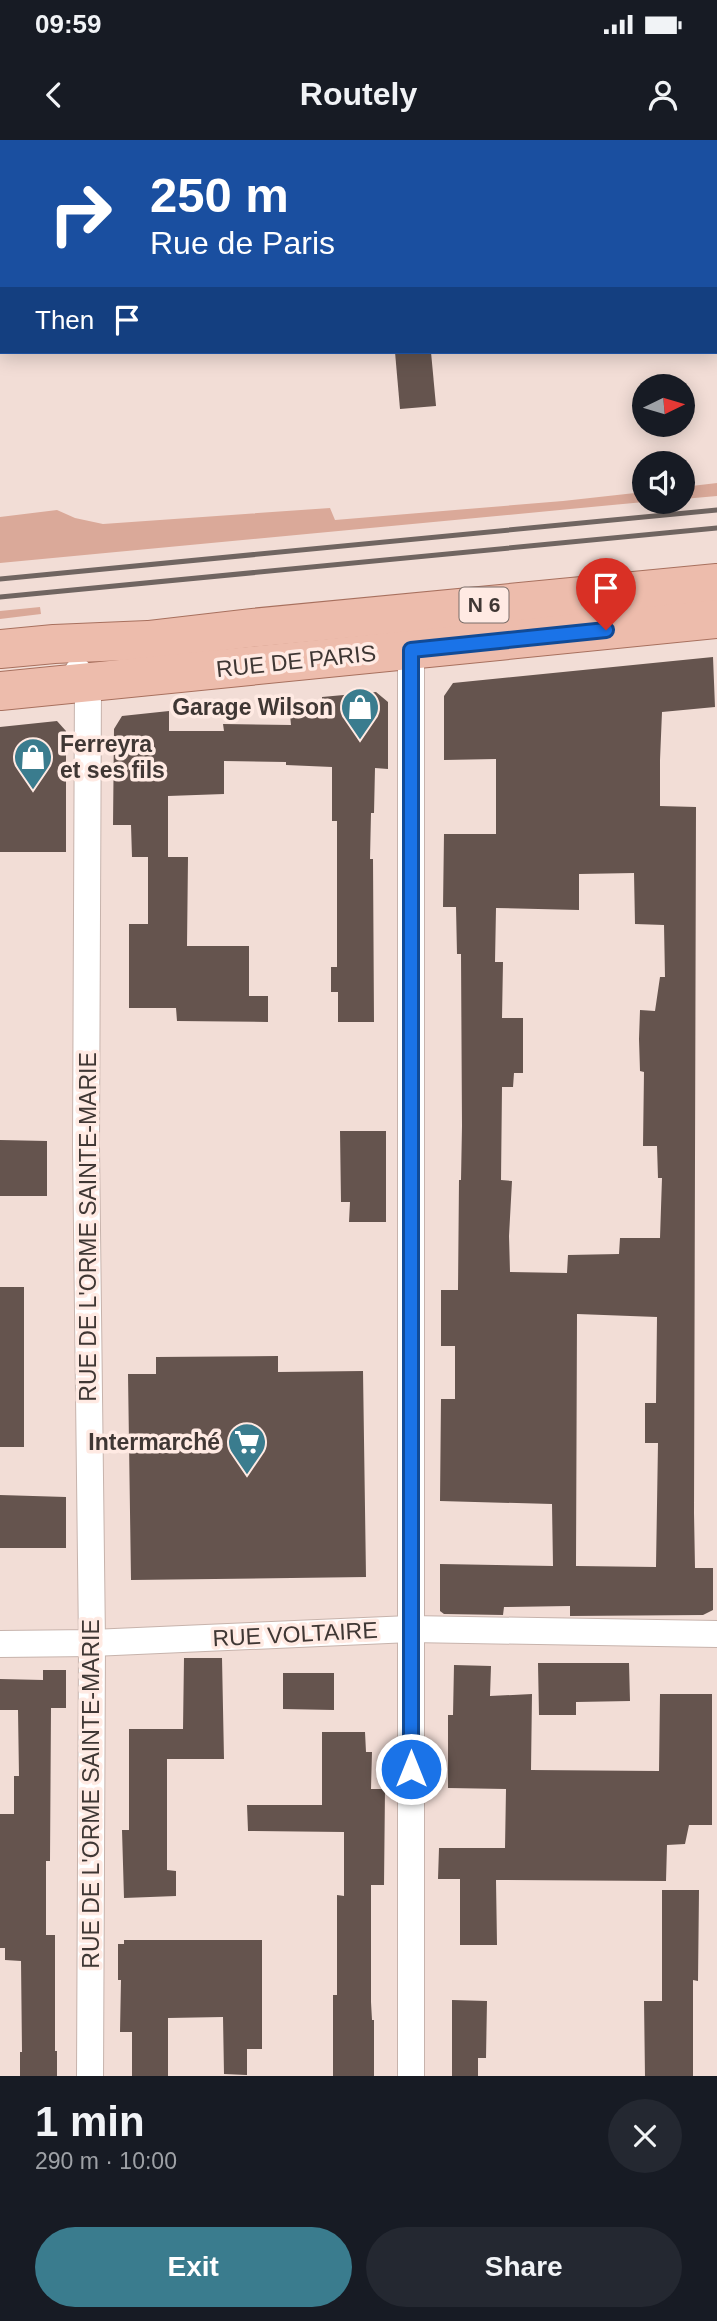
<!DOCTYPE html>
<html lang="en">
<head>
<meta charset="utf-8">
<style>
	body { margin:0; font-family:Arial,sans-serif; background:#242831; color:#f1f3f6; height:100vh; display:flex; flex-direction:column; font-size:26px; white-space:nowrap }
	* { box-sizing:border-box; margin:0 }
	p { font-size:23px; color:#9ea1a6 }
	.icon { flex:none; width:38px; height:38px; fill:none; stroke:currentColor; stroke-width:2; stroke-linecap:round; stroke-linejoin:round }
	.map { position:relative; height:1936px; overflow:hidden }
	.side { display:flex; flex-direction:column; background:#171b24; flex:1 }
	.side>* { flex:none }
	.guide { position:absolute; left:0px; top:0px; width:718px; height:214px; box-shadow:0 4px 18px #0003; background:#1a4fa0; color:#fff; overflow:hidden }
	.needle { width:46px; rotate:85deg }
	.controls { position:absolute; left:632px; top:234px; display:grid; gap:14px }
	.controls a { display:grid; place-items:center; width:63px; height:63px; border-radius:50%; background:#171b24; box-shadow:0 4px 18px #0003; font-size:35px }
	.pin { position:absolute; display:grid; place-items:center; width:60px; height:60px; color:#fff; margin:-72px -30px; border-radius:50% 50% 50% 0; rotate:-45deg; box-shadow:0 0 7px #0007 }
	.pin .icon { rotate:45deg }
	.me { position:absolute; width:77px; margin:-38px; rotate:0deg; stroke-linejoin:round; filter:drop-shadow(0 0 5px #0008) }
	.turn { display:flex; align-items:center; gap:24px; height:147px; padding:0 35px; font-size:32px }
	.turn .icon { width:91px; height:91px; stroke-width:2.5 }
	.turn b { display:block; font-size:49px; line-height:60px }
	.then { display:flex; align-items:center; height:66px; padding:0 35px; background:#0003; gap:14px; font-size:26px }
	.round { display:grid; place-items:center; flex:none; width:74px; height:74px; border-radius:37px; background:#242831 }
	.headline { display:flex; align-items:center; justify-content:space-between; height:119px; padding:0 35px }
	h1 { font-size:42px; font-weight:700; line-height:52px }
	.action { display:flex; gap:14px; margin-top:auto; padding:14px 35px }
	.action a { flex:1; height:80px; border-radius:42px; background:#3a7c8e; color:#fff; font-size:28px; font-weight:700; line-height:80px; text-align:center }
	.action a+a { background:#242831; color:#f1f3f6 }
	.status { display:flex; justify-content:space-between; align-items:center; height:49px; padding:0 35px; background:#171b24; direction:ltr }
	.status svg { height:19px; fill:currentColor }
	header { display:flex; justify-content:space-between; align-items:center; height:91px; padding:0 35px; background:#171b24; font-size:32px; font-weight:700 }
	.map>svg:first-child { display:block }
	.grass { fill:#daa999 }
	.building { fill:#65544e; fill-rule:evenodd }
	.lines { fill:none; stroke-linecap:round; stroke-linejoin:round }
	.minor-casing { stroke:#c7b3ac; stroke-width:28 }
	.primary-casing { stroke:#a8705e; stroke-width:40 }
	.minor { stroke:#fff; stroke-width:26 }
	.primary { stroke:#edbcac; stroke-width:38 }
	.rail { stroke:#706561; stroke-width:5 }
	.route-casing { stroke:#114b97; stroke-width:18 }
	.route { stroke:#1a73e8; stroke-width:12 }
	.labels { text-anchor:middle; stroke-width:7; stroke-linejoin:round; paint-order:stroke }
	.shield { fill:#ffeae3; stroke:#796d68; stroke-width:2 }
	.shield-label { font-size:21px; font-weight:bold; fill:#3f3734 }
	.street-label { font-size:23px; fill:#3f3734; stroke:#ffeae3 }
	.poi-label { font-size:23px; font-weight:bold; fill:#3f3734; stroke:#ffeae3; text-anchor:end }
</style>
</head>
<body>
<div class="status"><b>09:59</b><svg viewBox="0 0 49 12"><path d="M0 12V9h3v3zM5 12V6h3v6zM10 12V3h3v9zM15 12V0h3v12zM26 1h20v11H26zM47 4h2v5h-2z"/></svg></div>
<header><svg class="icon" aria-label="back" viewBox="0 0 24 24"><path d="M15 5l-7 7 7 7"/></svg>Routely<svg class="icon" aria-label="person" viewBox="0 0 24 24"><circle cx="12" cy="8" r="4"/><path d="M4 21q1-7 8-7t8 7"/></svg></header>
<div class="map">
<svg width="717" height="1936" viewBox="0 0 717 1936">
	<rect width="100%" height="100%" fill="#f2ddd6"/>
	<g class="grass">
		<polygon points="717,343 717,356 683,359 683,347"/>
		<polygon points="644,352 644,362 0,423 0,377 57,370 75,378 103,384 330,368 335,380 563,361"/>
		<polygon points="40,467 41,474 0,479 0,471"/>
	</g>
	<g class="building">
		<polygon points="395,212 431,212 436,266 400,269"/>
		<path d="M 713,517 L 715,567 L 662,572 L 660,620 L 660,666 L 696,667 L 694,1373 L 695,1428 L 713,1428 L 713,1470 L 703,1475 L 570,1476 L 570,1466 L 504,1467 L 503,1475 L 444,1474 L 440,1471 L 440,1424 L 553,1426 L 552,1364 L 440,1361 L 441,1259 L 455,1259 L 455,1206 L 441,1206 L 441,1150 L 458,1150 L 459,1040 L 461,1040 L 462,986 L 461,814 L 457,814 L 456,767 L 443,767 L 444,694 L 496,694 L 496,619 L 444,620 L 444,556 L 453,543 ZM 634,733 L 635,784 L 664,785 L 665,837 L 660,837 L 655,871 L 640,870 L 639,899 L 640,931 L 644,932 L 643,1006 L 657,1006 L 658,1038 L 662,1038 L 660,1098 L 620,1098 L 619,1114 L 568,1115 L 567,1133 L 510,1132 L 509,1096 L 512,1041 L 501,1040 L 502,947 L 513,947 L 514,933 L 523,933 L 523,878 L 502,878 L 503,822 L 495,822 L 496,768 L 579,770 L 579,734 ZM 577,1174 L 657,1177 L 656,1263 L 645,1263 L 645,1303 L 658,1303 L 656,1427 L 576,1426 Z"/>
		<polygon points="376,552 388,562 388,629 375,628 374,673 371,673 370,719 373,719 374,882 338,882 338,852 331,852 331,827 337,827 337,681 332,681 332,627 286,625 286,622 224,621 224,654 168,656 168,717 151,717 188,717 187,806 249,806 249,856 268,856 268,882 177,881 176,868 129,868 129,784 148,784 148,717 132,717 131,685 113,685 114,589 122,576 169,571 169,591 224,591 223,584 291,585 290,575 322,574 322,557"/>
		<polygon points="57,581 66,591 66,712 0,712 0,587"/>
		<polygon points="340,991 386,991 386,1082 349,1082 350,1062 341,1062"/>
		<polygon points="0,1000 47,1001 47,1056 0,1056"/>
		<rect x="0" y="1147" width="24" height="160"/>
		<polygon points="278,1216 278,1232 363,1231 366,1437 131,1440 128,1234 156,1234 156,1217"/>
		<polygon points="0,1355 66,1357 66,1408 0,1408"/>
		<polygon points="184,1518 222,1518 224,1619 167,1619 167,1730 176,1731 176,1756 124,1758 122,1690 129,1690 129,1589 183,1589"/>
		<polygon points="538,1523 629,1523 630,1561 576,1562 576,1575 539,1575"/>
		<polygon points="454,1525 491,1526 490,1556 532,1554 531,1630 659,1631 660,1554 712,1554 712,1685 689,1685 685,1704 667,1705 666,1741 496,1740 497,1805 460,1805 460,1739 438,1739 439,1708 505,1708 506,1649 448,1648 448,1575 453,1575"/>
		<polygon points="43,1530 66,1530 66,1568 51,1568 50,1721 46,1721 46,1795 55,1795 55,1911 57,1911 57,1936 20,1936 20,1912 22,1912 21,1821 5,1820 5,1808 0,1808 0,1674 14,1674 14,1636 19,1636 18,1570 0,1570 0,1539 43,1540"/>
		<polygon points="283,1533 334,1533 334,1570 283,1569"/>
		<polygon points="322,1592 365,1592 366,1612 372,1612 371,1649 385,1649 384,1745 371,1745 371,1862 372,1880 374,1880 374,1936 333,1936 333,1855 337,1855 337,1755 344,1756 344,1692 248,1691 247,1665 322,1665"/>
		<polygon points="662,1750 699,1750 698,1841 693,1840 693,1936 645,1936 644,1861 662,1861"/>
		<polygon points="124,1800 262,1800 262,1909 247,1909 247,1935 224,1934 223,1877 168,1878 168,1936 132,1936 132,1892 120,1892 121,1840 118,1840 118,1804 124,1804"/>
		<polygon points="452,1860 487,1861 486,1918 478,1918 478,1936 452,1936"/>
	</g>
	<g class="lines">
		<defs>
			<g id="minor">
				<polyline points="78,531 88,542 86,1007 92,1503 90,1936"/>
				<polyline points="0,1504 92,1503 410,1489 717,1494"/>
				<polyline points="411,1936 411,510"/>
			</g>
			<g id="primary">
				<polyline points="0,509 54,504 148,500 251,488 717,443"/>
				<polyline points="0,551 717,479"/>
			</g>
		</defs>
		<use href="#minor" class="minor-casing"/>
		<use href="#primary" class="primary-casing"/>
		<use href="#minor" class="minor"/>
		<use href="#primary" class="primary"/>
		<g class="rail">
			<polyline points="198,2 204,0"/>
			<polyline points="375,2 385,0"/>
			<polyline points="0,58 2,57"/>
			<polyline points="716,61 717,61"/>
			<polyline points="716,78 717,78"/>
			<polyline points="0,84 2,83"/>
			<polyline points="0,167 2,166"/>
			<polyline points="0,183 2,183"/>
			<polyline points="0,439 717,370"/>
			<polyline points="0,457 717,388"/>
		</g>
	</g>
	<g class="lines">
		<defs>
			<polyline id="route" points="411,1629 411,510 606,490"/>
		</defs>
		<use href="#route" class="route-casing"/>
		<use href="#route" class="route"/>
	</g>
	<defs>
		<symbol id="shop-pin" viewBox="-11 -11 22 30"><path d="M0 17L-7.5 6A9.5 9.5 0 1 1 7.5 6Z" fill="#3a7c8e" stroke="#ffeae3"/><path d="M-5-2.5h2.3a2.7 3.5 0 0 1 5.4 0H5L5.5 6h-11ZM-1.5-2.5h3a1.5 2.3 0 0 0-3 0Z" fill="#fff"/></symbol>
		<symbol id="supermarket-pin" viewBox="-11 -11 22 30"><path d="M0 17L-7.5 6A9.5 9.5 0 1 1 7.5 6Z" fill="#3a7c8e" stroke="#ffeae3"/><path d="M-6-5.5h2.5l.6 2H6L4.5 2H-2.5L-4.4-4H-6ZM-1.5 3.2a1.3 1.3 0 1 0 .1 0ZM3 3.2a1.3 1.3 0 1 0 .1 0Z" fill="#fff"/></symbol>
	</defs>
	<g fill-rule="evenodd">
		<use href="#shop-pin" x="338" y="545" width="44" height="60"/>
		<use href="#shop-pin" x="11" y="595" width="44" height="60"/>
		<use href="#supermarket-pin" x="225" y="1280" width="44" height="60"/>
	</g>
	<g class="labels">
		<rect class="shield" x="459.5" y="447.5" width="49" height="35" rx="5"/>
		<g class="shield-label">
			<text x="484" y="472">N 6</text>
		</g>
		<g class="street-label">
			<text transform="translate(296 521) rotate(-6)" y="8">RUE DE PARIS</text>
			<text transform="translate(88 1087) rotate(-90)" y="8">RUE DE L'ORME SAINTE-MARIE</text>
			<text transform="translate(295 1494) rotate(-3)" y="8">RUE VOLTAIRE</text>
			<text transform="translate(91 1654) rotate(-90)" y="8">RUE DE L'ORME SAINTE-MARIE</text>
		</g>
		<g class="poi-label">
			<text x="333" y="575">Garage Wilson</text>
			<text x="60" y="612" text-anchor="start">Ferreyra<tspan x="60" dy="26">et ses fils</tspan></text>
			<text x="220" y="1310">Intermarché</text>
		</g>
	</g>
</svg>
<div class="controls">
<a><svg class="needle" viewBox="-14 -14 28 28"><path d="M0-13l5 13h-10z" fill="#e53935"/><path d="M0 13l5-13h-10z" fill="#9ea1a6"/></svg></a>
<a><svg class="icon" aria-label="sound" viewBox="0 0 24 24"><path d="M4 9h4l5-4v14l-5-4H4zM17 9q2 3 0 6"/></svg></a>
</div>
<div class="pin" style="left:606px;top:490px;background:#d93025"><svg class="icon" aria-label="arrive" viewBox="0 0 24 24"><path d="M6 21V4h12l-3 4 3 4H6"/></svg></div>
<svg class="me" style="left:411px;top:1629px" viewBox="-20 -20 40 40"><circle r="17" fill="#1a73e8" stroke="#fff" stroke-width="3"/><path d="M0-11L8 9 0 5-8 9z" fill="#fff"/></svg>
<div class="guide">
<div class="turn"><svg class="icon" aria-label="right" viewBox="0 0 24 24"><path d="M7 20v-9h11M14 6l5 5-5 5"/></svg><div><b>250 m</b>Rue de Paris</div></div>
<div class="then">Then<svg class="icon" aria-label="arrive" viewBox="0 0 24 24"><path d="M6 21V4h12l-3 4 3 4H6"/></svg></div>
</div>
</div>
<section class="side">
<div class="headline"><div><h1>1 min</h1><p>290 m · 10:00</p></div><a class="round"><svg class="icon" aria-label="close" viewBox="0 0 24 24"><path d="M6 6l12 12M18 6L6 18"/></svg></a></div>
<div class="action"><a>Exit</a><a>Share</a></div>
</section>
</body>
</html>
